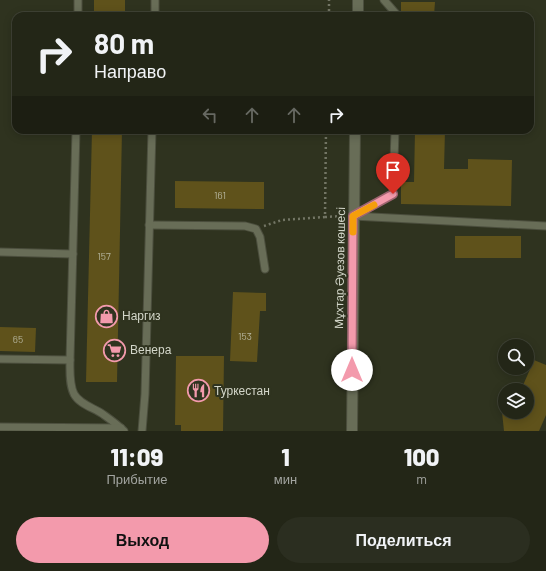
<!DOCTYPE html>
<html lang="ru">
<head>
<meta charset="utf-8">
<style>
	body { margin:0; font-family:Barlow,sans-serif; background:#2b2e20; color:#f1f3f6; height:100vh; display:flex; flex-direction:column; font-size:15px; white-space:nowrap }
	* { box-sizing:border-box; margin:0 }
	p { font-size:13px; color:#a3a5a1 }
	.icon { flex:none; width:22px; height:22px; fill:none; stroke:currentColor; stroke-width:2; stroke-linecap:round; stroke-linejoin:round }
	.map { position:relative; height:431px; overflow:hidden }
	.sheet { display:flex; flex-direction:column; background:#232617; flex:1 }
	.sheet>* { flex:none }
	.banner { position:absolute; left:12px; top:12px; width:522px; height:122px; border-radius:12px; box-shadow:0 2px 10px #0003,0 0 0 1px #404336; background:#232617; color:#f1f3f6; overflow:hidden }
	.tools { position:absolute; left:498px; top:339px; display:grid; gap:8px }
	.tools a { display:grid; place-items:center; width:36px; height:36px; border-radius:50%; background:#232617; box-shadow:0 2px 10px #0003,0 0 0 1px #404336; font-size:20px }
	.pin { position:absolute; display:grid; place-items:center; width:34px; height:34px; color:#fff; margin:-41px -17px; border-radius:50% 50% 50% 0; rotate:-45deg; box-shadow:0 0 4px #0007 }
	.pin .icon { rotate:45deg }
	.me { position:absolute; width:44px; margin:-22px; rotate:0deg; stroke-linejoin:round; filter:drop-shadow(0 0 3px #0008) }
	.turn { display:flex; align-items:center; gap:14px; height:84px; padding:0 16px; font-size:18px }
	.turn .icon { width:52px; height:52px; stroke-width:2.5 }
	.turn b { display:block; font-size:28px; line-height:34px }
	.lanes { display:flex; align-items:center; height:38px; padding:0 16px; background:#0003; justify-content:center; gap:20px; direction:ltr }
	.lanes .off { opacity:.35 }
	.eta { display:flex; justify-content:space-evenly; align-items:center; height:68px; text-align:center }
	.eta b { font-size:24px; font-weight:800; line-height:28px }
	.cta { display:flex; gap:8px; margin-top:auto; padding:8px 16px }
	.cta a { flex:1; height:46px; border-radius:24px; background:#f39aac; color:#111; font-size:16px; font-weight:800; line-height:46px; text-align:center }
	.cta a+a { background:#2b2e20; color:#f1f3f6 }
	.map>svg:first-child { display:block }
	.building { fill:#5f521b }
	.lines { fill:none; stroke-linecap:round; stroke-linejoin:round }
	.service-casing { stroke:#4c4f3e; stroke-width:9 }
	.minor-casing { stroke:#4c4f3e; stroke-width:12 }
	.path { stroke:#737665; stroke-width:2.5; stroke-dasharray:2 3; stroke-linecap:butt }
	.service { stroke:#686d57; stroke-width:7 }
	.minor { stroke:#686d57; stroke-width:10 }
	.route-casing { stroke:#9e6470; stroke-width:10 }
	.route { stroke:#f39aac; stroke-width:7 }
	.slow { stroke:#f59e0b; stroke-width:7 }
	.labels { text-anchor:middle; stroke-width:4; stroke-linejoin:round; paint-order:stroke }
	.number-label { font-size:10px; fill:#b6b59e }
	.street-label { font-size:12px; fill:#d3d6c9; stroke:#2f331f }
	.poi-label { font-size:12px; fill:#d3d6c9; stroke:#2f331f; text-anchor:start }
</style>
</head>
<body>
<div class="map">
<svg width="546" height="431" viewBox="0 0 546 431">
	<rect width="100%" height="100%" fill="#2f331f"/>
	<g class="building">
		<rect x="94" y="0" width="31" height="16"/>
		<polygon points="401,2 435,2 434,16 403,16 401,12"/>
		<polygon points="92,130 122,130 117,382 86,382"/>
		<polygon points="415,130 445,130 444,169 468,169 468,159 512,160 511,206 401,204 401,182 414,182"/>
		<polygon points="175,181 264,182 264,209 175,208"/>
		<rect x="455" y="236" width="66" height="22"/>
		<polygon points="233,292 266,293 266,311 260,311 257,362 230,361"/>
		<polygon points="0,327 36,328 35,352 0,351"/>
		<polygon points="176,356 224,356 223,431 181,431 181,425 175,425"/>
		<polygon points="534,360 546,365 546,415 539,431 504,431 502,412 527,412 527,390 521,390"/>
	</g>
	<g class="lines">
		<defs>
			<g id="service">
				<polyline points="384,0 398,16"/>
				<polyline points="78,16 78,0"/>
				<polyline points="155,16 155,0"/>
				<path d="M 76,130 L 70,360 C 70,370 69,384 74,394 C 80,405 95,408 104,415 C 111,420 118,425 124,431"/>
				<polyline points="353,216 546,226"/>
				<polyline points="354,216 393,194 395,130"/>
				<polyline points="149,225 245,226 256,229 260,237 265,269"/>
				<polyline points="0,252 73,254"/>
				<polyline points="0,359 70,360"/>
				<polyline points="0,427 121,428"/>
				<polyline points="142,431 145,394 152,130"/>
			</g>
			<g id="minor">
				<polyline points="358,16 358,0"/>
				<polyline points="352,431 355,130"/>
			</g>
		</defs>
		<use href="#service" class="service-casing"/>
		<use href="#minor" class="minor-casing"/>
		<g class="path">
			<polyline points="329,16 329,0"/>
			<polyline points="325,217 343,216"/>
			<polyline points="264,226 282,220 325,217 326,130"/>
		</g>
		<use href="#service" class="service"/>
		<use href="#minor" class="minor"/>
	</g>
	<g class="lines">
		<defs>
			<polyline id="route" points="352,370 353,216 393,194"/>
		</defs>
		<use href="#route" class="route-casing"/>
		<use href="#route" class="route"/>
		<polyline class="slow" points="353,232 353,216 374,205"/>
	</g>
	<defs>
		<symbol id="shop-ring" viewBox="-11 -11 22 22"><circle r="9.5" fill="#2f331f" stroke="#f39aac" stroke-width="1.5"/><path d="M-5-2.5h2.3a2.7 3.5 0 0 1 5.4 0H5L5.5 6h-11ZM-1.5-2.5h3a1.5 2.3 0 0 0-3 0Z" fill="#f39aac"/></symbol>
		<symbol id="supermarket-ring" viewBox="-11 -11 22 22"><circle r="9.5" fill="#2f331f" stroke="#f39aac" stroke-width="1.5"/><path d="M-6-5.5h2.5l.6 2H6L4.5 2H-2.5L-4.4-4H-6ZM-1.5 3.2a1.3 1.3 0 1 0 .1 0ZM3 3.2a1.3 1.3 0 1 0 .1 0Z" fill="#f39aac"/></symbol>
		<symbol id="restaurant-ring" viewBox="-11 -11 22 22"><circle r="9.5" fill="#2f331f" stroke="#f39aac" stroke-width="1.5"/><path d="M-5-6h1v4h1v-4h1v4h1v-4h1v5L-1.5 .5V6h-2V.5L-5-1ZM5-6V6H3V1.5H1.5Q1.5-4 5-6Z" fill="#f39aac"/></symbol>
	</defs>
	<g fill-rule="evenodd">
		<use href="#shop-ring" x="94" y="304" width="25" height="25"/>
		<use href="#supermarket-ring" x="102" y="338" width="25" height="25"/>
		<use href="#restaurant-ring" x="186" y="378" width="25" height="25"/>
	</g>
	<g class="labels">
		<g class="number-label">
			<text x="220" y="199">161</text>
			<text x="104" y="260">157</text>
			<text x="245" y="340">153</text>
			<text x="18" y="343">65</text>
		</g>
		<g class="street-label">
			<text transform="translate(340 268) rotate(-89)" y="4">Мұхтар Әуезов көшесі</text>
		</g>
		<g class="poi-label">
			<text x="122" y="320">Наргиз</text>
			<text x="130" y="354">Венера</text>
			<text x="214" y="395">Туркестан</text>
		</g>
	</g>
</svg>
<div class="tools">
<a><svg class="icon" aria-label="search" viewBox="0 0 24 24"><circle cx="10" cy="10" r="6"/><path d="M15 15l6 6"/></svg></a>
<a><svg class="icon" aria-label="layers" viewBox="0 0 24 24"><path d="M12 4l9 5-9 5-9-5zM3 14l9 5 9-5"/></svg></a>
</div>
<div class="pin" style="left:393px;top:194px;background:#d93025"><svg class="icon" aria-label="arrive" viewBox="0 0 24 24"><path d="M6 21V4h12l-3 4 3 4H6"/></svg></div>
<svg class="me" style="left:352px;top:370px" viewBox="-20 -20 40 40"><circle r="19" fill="#fff"/><path d="M0-13L10 11 0 6-10 11z" fill="#f39aac"/></svg>
<div class="banner">
<div class="turn"><svg class="icon" aria-label="right" viewBox="0 0 24 24"><path d="M7 20v-9h11M14 6l5 5-5 5"/></svg><div><b>80 m</b>Направо</div></div>
<div class="lanes"><svg class="icon off" aria-label="left" viewBox="0 0 24 24"><path d="M17 20v-9H6M10 6l-5 5 5 5"/></svg><svg class="icon off" aria-label="ahead" viewBox="0 0 24 24"><path d="M12 20V5M6 11l6-6 6 6"/></svg><svg class="icon off" aria-label="ahead" viewBox="0 0 24 24"><path d="M12 20V5M6 11l6-6 6 6"/></svg><svg class="icon" aria-label="right" viewBox="0 0 24 24"><path d="M7 20v-9h11M14 6l5 5-5 5"/></svg></div>
</div>
</div>
<section class="sheet">
<div class="eta">
<div><b>11:09</b><p>Прибытие</p></div>
<div><b>1</b><p>мин</p></div>
<div><b>100</b><p>m</p></div>
</div>
<div class="cta"><a>Выход</a><a>Поделиться</a></div>
</section>
</body>
</html>
